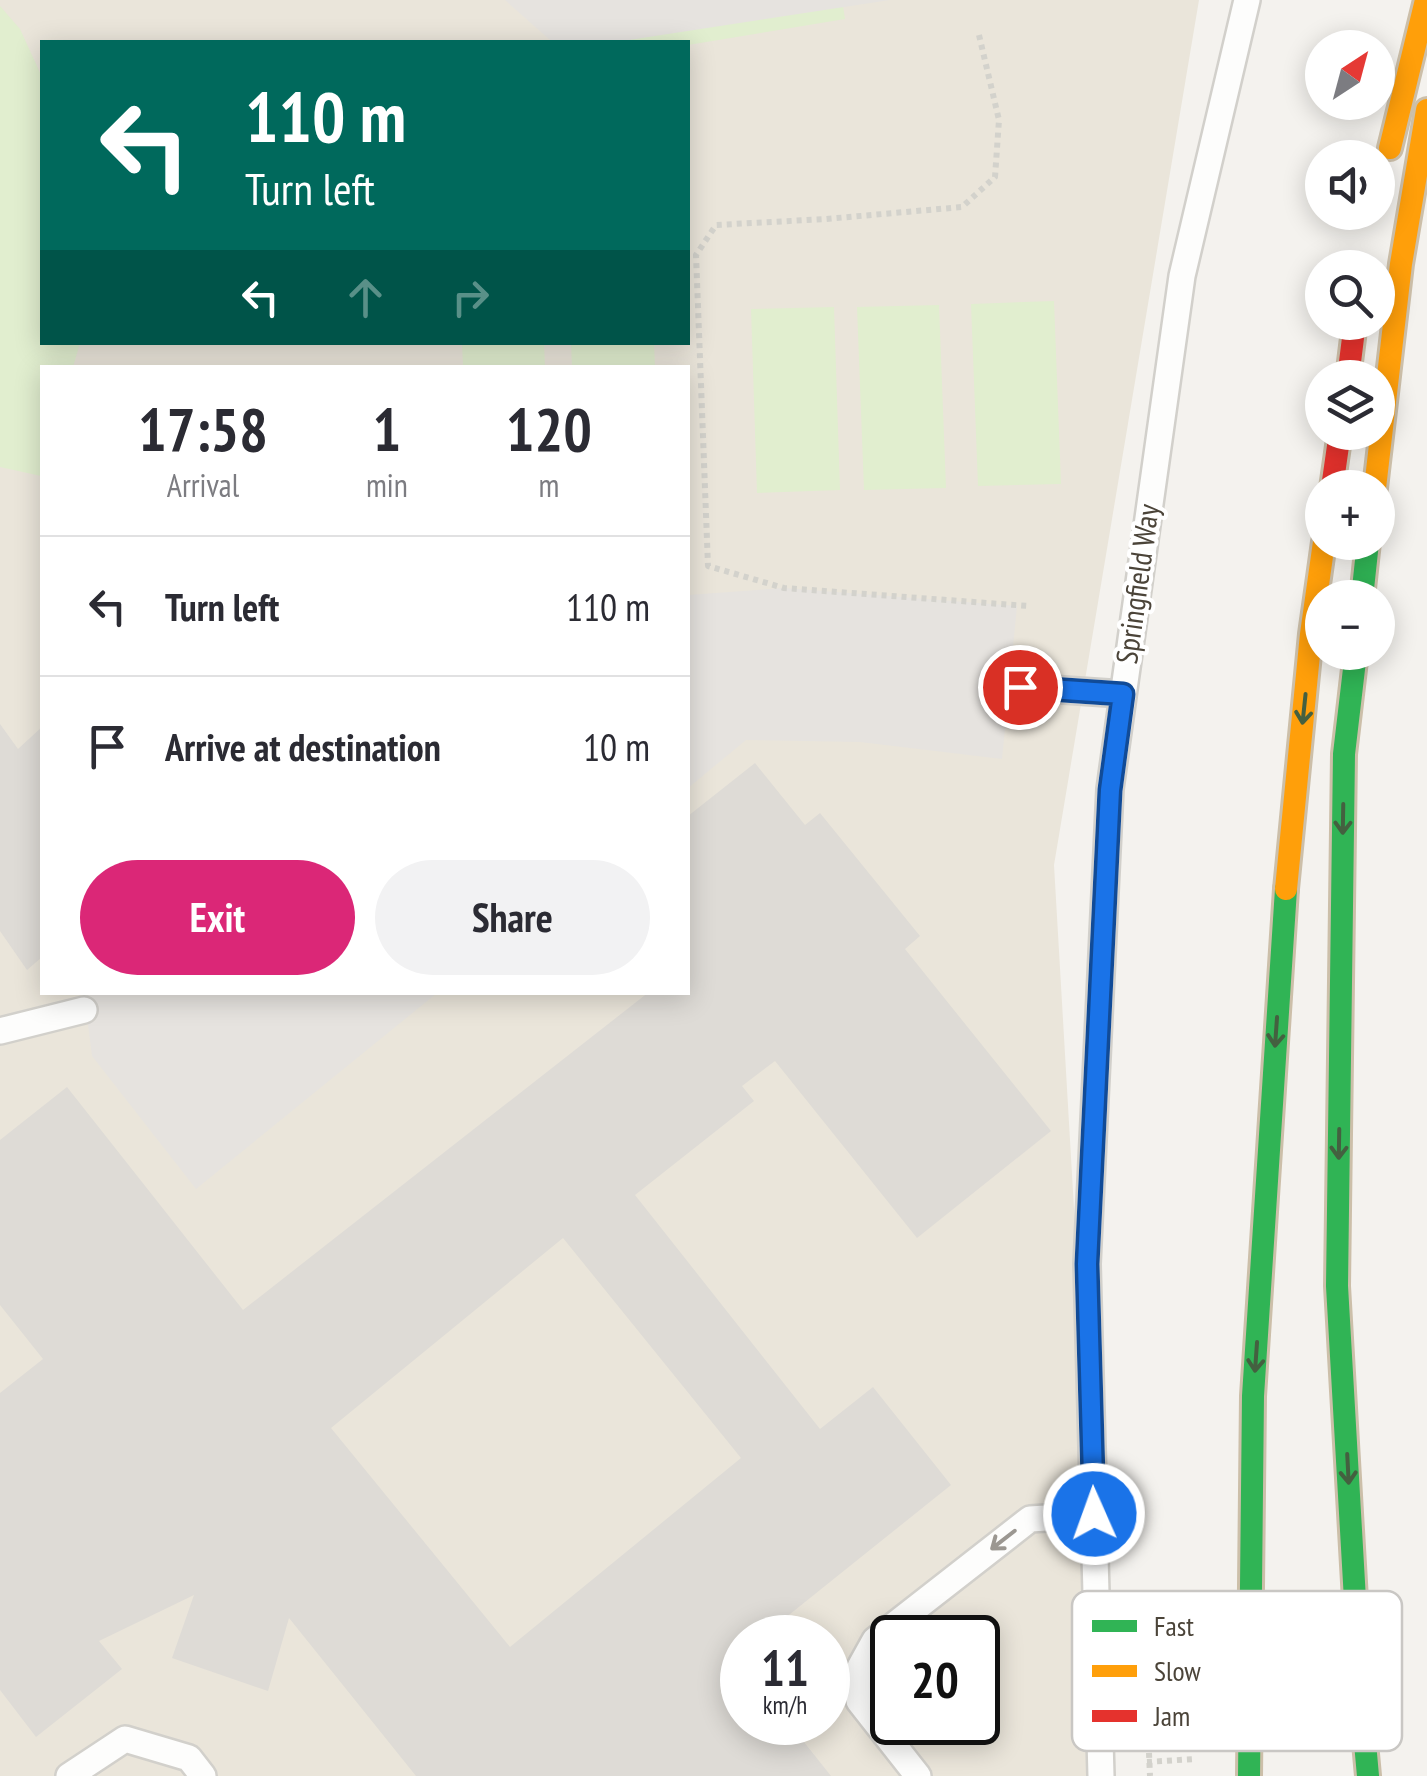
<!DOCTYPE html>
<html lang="en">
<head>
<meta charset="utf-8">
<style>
	body { margin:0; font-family:"PT Sans Narrow",sans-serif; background:#f2f2f3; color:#2b2b33; height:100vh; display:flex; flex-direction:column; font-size:38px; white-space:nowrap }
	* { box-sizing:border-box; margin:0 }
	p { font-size:32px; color:#7c7c81 }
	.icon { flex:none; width:55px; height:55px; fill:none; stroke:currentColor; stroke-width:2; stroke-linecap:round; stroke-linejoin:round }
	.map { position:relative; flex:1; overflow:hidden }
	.sheet { position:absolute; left:40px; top:365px; width:650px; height:630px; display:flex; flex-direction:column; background:#fff; border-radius:0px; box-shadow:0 5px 25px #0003 }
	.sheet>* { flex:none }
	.guide { position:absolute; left:40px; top:40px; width:650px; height:305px; border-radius:0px; box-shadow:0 5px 25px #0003; background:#00695c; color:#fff; overflow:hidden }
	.needle { width:65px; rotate:36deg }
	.fabs { position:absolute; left:1305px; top:30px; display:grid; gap:20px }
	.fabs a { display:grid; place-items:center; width:90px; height:90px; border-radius:50%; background:#fff; box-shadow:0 5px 25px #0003; font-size:50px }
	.speed { position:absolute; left:720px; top:1615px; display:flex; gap:20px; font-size:50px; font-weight:700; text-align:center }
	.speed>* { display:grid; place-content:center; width:130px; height:130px; border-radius:50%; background:#fff; box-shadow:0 5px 25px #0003; line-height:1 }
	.speed small { font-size:25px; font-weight:400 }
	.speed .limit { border:5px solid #111; border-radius:15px; background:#fff; color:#111 }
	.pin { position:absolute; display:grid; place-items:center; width:85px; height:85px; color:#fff; margin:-42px; border:5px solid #fff; border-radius:50%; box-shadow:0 2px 10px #0007 }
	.me { position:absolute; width:110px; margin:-55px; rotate:358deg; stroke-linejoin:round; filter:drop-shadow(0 0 8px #0008) }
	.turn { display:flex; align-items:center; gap:35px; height:210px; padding:0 40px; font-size:45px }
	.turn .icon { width:130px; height:130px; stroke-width:2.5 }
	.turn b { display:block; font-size:70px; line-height:85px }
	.lanes { display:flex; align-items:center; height:95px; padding:0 40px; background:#0003; justify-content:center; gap:50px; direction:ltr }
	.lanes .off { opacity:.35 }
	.eta { display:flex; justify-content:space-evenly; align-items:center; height:170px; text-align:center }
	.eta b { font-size:60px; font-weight:600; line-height:70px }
	.action { display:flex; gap:20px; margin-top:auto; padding:20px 40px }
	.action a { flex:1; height:115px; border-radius:60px; background:#db2777; color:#fff; font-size:40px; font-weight:600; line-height:115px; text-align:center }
	.action a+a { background:#f2f2f3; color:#2b2b33 }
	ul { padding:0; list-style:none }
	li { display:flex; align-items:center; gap:30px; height:140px; padding:0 40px; border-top:2px solid #e1e1e2 }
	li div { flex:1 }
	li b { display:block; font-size:38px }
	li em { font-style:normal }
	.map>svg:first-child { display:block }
	.education { fill:#eae5da; fill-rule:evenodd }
	.green { fill:#e1eecf }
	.parking { fill:#e6e3df }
	.building { fill:#dedbd6; fill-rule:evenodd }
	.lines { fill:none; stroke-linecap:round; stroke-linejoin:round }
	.lane-casing { stroke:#d2d0cb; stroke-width:30 }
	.fast-casing { stroke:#ccbfa9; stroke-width:28 }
	.slow-casing { stroke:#ccbfa9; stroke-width:28 }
	.jam-casing { stroke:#ccbfa9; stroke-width:28 }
	.path { stroke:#d3d2cc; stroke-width:6; stroke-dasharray:5 5; stroke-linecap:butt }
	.lane { stroke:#fdfdfc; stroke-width:25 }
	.fast { stroke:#30b455; stroke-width:22 }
	.slow { stroke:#ff9f0a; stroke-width:22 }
	.jam { stroke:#e5322d; stroke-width:22 }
	.oneway { stroke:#446040 }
	.oneway2 { stroke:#9b9791 }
	.route-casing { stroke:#114b97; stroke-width:25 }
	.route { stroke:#1a73e8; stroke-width:18 }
	.labels { text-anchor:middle; stroke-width:8; stroke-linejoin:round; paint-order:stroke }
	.street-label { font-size:30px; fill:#4b4439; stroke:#fff }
	.key { fill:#fff; stroke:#c9c7c4; stroke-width:2.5 }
	.key-label { font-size:28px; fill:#4b4439 }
</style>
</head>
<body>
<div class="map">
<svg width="1427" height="1776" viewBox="0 0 1427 1776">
	<rect width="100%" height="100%" fill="#f4f2ee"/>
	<path class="education" d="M 0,0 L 1199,0 L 1054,865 L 1107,1776 L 0,1776 ZM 42,42 L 688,42 L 688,342 L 42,342 ZM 42,368 L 688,368 L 688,992 L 42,992 ZM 742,1638 L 828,1638 L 828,1722 L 742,1722 ZM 892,1638 L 978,1638 L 978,1722 L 892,1722 Z"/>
	<g class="green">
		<polygon points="618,0 842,0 845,19 688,45 688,42 624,42"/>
		<polygon points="0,6 20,29 42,77 42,342 80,343 73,367 42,368 41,476 0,467"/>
		<polygon points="1054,301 1061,484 978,486 971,304"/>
		<polygon points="939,305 946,488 864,490 857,307"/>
		<polygon points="834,307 840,490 757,493 751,309"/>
		<polygon points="462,343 544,343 545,367 463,367"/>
		<polygon points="571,343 654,343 655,367 572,367"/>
	</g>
	<g class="parking">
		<polygon points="505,0 890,0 616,42 562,42 550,40"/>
		<polygon points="784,588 1017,606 1002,759 860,742 746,740 688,788 688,595"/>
		<polygon points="84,993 437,993 196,1189 92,1056"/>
	</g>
	<g class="building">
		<polygon points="0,724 18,749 42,727 42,957 27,970 0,931"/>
		<path d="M 755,763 L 805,825 L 820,813 L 920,936 L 905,949 L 1051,1131 L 917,1238 L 775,1061 L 742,1086 L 754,1101 L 635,1195 L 820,1429 L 873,1387 L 951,1485 L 760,1638 L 742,1638 L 742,1651 L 736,1657 L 742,1665 L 742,1722 L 788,1722 L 831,1776 L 416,1776 L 289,1618 L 268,1691 L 172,1658 L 194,1595 L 99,1641 L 122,1669 L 36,1737 L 0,1690 L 0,1393 L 43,1359 L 0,1305 L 0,1140 L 67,1087 L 243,1310 L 649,992 L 688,992 L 688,816 ZM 563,1238 L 741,1458 L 510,1647 L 331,1428 Z"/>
	</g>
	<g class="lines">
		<defs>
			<g id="lane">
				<polyline points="1020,687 1123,694"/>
				<polyline points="0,1031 84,1010"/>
				<polyline points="69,1776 125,1739 189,1758 203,1776"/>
				<polyline points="918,1776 859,1701 860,1667 875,1640 1030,1519 1094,1515"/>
				<polyline points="1101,1776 1087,1264 1110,789 1182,276 1247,0"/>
			</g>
			<g id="fast">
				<polyline points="1362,598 1368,542"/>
				<polyline points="1356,652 1344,754 1337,1286 1360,1687 1368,1776"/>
				<polyline points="1249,1776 1253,1396 1286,889"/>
			</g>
			<g id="slow">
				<polyline points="1390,148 1426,0"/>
				<polyline points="1375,488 1401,264 1427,110"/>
				<polyline points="1286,889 1311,634 1324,542"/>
			</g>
			<g id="jam">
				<polyline points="1348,378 1355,322"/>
				<polyline points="1332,488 1340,432"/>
			</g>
		</defs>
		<use href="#lane" class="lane-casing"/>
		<use href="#fast" class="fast-casing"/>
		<use href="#slow" class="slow-casing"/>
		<use href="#jam" class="jam-casing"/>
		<g class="path">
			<polyline points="979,35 999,120 995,177 962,207 826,219 716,225 696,255 708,566 784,588 1028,606"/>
			<polyline points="1146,1683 1150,1776"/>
			<polyline points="1147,1762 1195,1759"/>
		</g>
		<use href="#lane" class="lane"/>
		<use href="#fast" class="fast"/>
		<use href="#slow" class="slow"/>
		<use href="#jam" class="jam"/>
	</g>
	<defs><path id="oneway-shaft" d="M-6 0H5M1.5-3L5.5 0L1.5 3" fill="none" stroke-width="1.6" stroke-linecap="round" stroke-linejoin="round" transform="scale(2.5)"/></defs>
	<g class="oneway">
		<use href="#oneway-shaft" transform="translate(1304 709) rotate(96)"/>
		<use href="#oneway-shaft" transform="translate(1343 819) rotate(91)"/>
		<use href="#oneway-shaft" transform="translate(1276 1032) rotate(94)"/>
		<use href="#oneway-shaft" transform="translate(1339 1144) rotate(91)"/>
		<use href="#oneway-shaft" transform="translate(1256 1357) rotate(94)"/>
		<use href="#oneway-shaft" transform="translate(1348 1469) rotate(87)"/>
	</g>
	<use class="oneway2" href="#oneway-shaft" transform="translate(1003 1540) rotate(142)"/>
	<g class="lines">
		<defs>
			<polyline id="route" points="1020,687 1123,694 1110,790 1087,1264 1094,1514"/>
		</defs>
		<use href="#route" class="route-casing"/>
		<use href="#route" class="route"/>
	</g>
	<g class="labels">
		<g class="street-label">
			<text transform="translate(1138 584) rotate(-82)" y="10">Springfield Way</text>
		</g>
	</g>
	<rect x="1072" y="1591" width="330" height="160" rx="15" class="key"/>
	<rect x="1092" y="1620" width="45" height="12" fill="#30b455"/>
	<rect x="1092" y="1665" width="45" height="12" fill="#ff9f0a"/>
	<rect x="1092" y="1710" width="45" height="12" fill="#e5322d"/>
	<g class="key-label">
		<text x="1154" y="1636">Fast</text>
		<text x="1154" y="1681">Slow</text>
		<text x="1154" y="1726">Jam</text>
	</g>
</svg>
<div class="fabs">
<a><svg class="needle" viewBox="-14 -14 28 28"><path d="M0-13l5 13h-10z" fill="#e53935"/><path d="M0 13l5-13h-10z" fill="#7c7c81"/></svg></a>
<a><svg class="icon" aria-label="sound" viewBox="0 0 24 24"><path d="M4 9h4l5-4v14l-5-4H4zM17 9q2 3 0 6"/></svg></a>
<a><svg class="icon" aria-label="search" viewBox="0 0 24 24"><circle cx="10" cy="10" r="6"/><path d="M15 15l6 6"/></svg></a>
<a><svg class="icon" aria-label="layers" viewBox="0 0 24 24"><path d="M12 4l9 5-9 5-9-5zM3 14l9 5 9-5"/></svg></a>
<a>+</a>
<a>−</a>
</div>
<div class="speed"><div>11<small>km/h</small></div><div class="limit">20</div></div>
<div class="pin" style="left:1020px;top:687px;background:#d93025"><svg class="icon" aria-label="arrive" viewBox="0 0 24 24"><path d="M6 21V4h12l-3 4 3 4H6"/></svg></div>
<svg class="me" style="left:1094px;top:1514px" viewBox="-20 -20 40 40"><circle r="17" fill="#1a73e8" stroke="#fff" stroke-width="3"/><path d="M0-11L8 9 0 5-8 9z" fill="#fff"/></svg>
<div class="guide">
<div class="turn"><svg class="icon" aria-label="left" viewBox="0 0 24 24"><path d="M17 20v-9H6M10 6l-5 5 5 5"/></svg><div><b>110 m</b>Turn left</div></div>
<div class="lanes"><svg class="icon" aria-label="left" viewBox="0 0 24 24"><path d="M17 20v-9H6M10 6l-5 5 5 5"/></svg><svg class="icon off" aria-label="ahead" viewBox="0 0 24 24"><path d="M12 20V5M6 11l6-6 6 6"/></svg><svg class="icon off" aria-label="right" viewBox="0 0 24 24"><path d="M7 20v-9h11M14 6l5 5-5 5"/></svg></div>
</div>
<section class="sheet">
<div class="eta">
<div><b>17:58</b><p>Arrival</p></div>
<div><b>1</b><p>min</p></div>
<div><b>120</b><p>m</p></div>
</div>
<ul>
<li><svg class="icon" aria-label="left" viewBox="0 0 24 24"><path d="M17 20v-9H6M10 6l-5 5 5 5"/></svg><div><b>Turn left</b></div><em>110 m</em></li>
<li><svg class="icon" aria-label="arrive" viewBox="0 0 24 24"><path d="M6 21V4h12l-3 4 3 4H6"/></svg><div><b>Arrive at destination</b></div><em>10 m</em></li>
</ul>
<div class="action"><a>Exit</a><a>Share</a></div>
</section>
</div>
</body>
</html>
